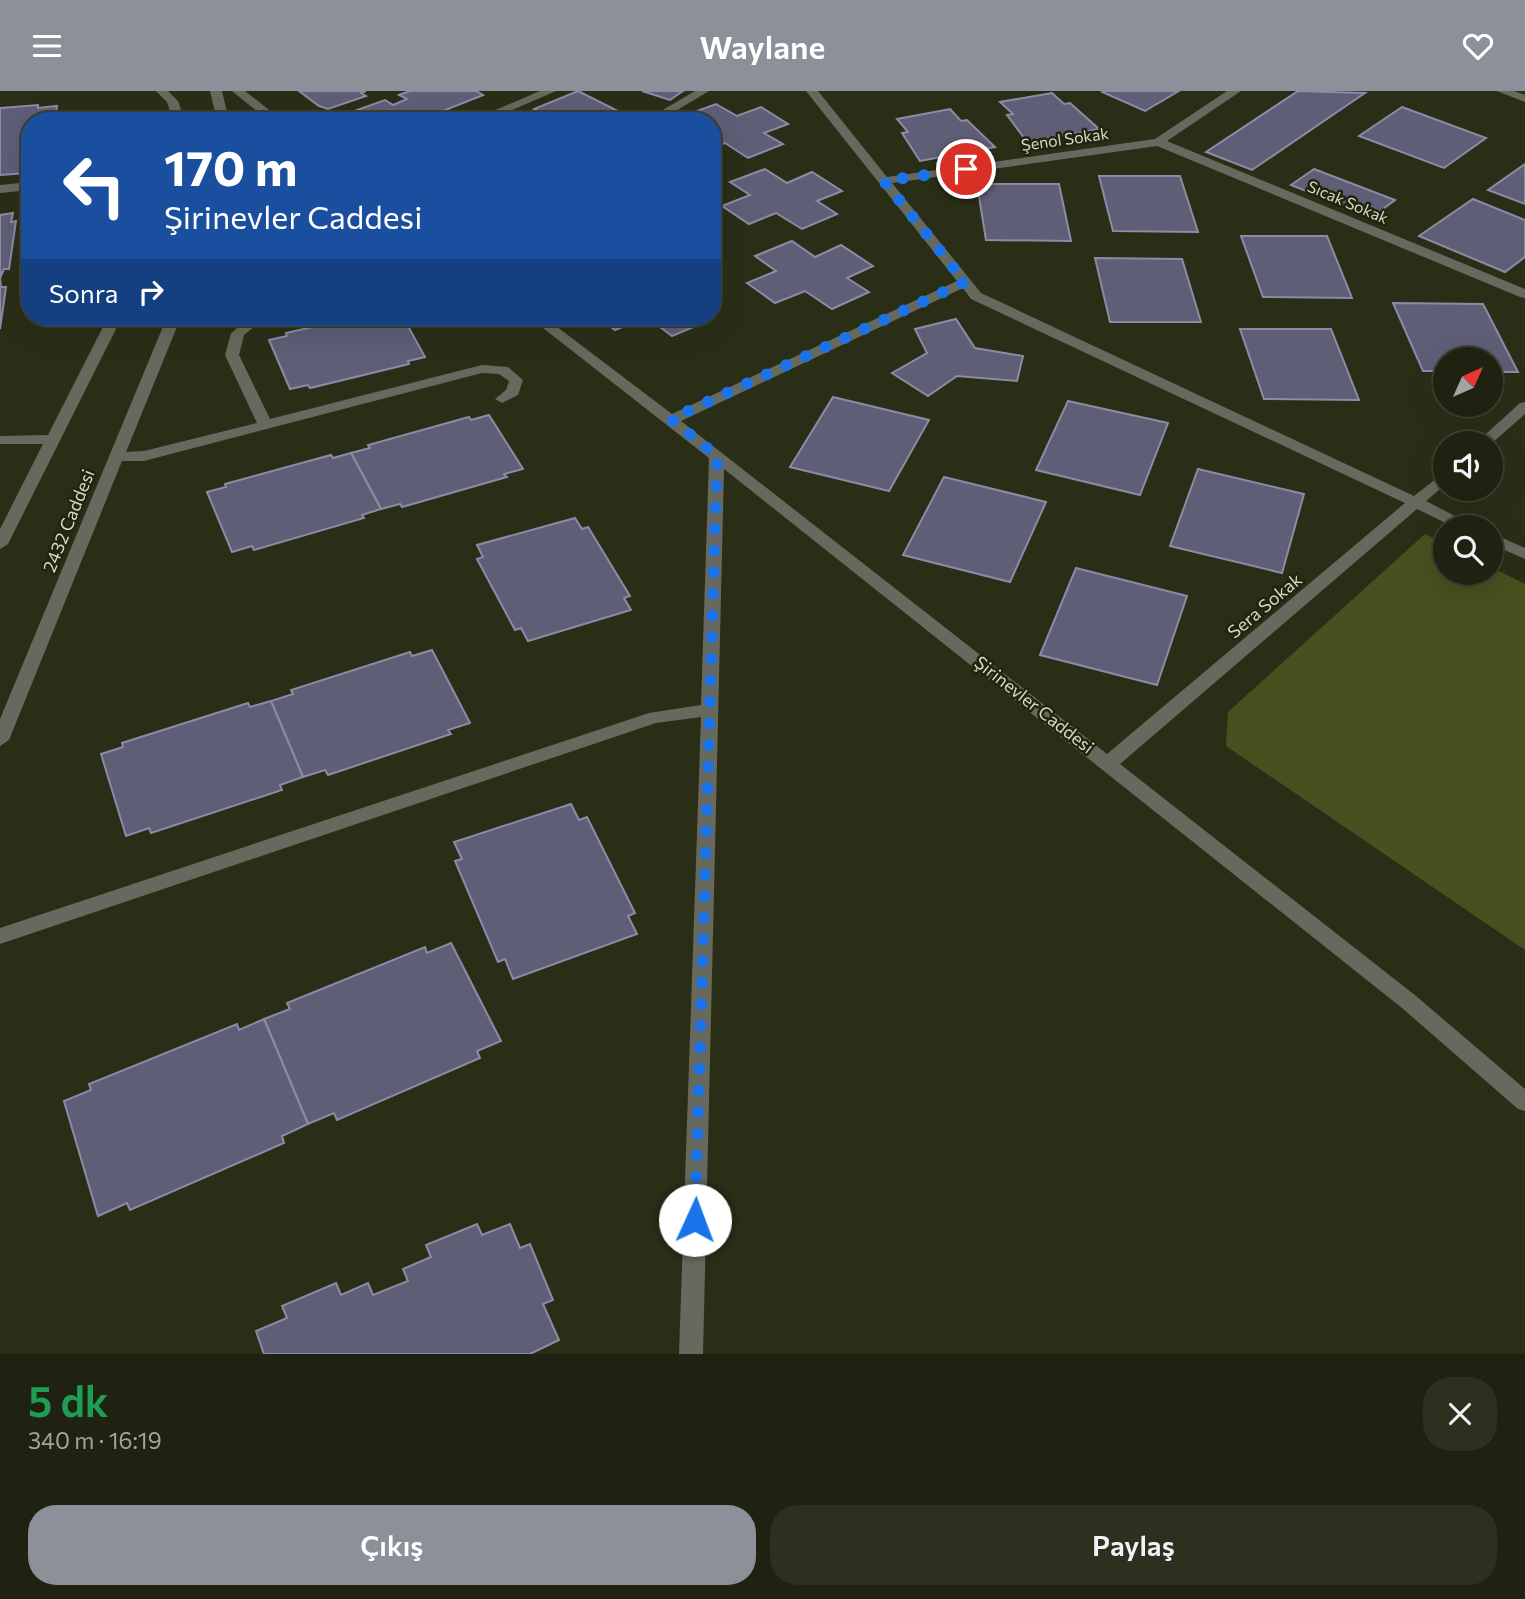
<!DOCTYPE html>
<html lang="tr">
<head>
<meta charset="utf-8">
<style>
	body { margin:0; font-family:Commissioner,sans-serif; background:#2d2f1f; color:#f1f3f6; height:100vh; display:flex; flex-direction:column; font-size:26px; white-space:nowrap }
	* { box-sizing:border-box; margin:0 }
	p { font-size:23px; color:#a2a49f }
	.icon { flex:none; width:38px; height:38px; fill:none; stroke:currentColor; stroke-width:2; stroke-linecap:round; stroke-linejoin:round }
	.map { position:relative; height:1263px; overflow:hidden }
	.side { display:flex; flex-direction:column; background:#202211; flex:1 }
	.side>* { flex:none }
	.guide { position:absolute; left:21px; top:21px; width:700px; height:214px; border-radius:28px; box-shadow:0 7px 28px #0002,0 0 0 2px #3d3f31; background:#1a4fa0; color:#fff; overflow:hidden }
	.needle { width:46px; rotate:45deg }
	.controls { position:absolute; left:1433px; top:256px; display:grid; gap:14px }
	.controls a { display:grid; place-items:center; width:70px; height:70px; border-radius:50%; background:#202211; box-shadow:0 7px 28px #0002,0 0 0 2px #3d3f31; font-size:35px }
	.pin { position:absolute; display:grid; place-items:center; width:60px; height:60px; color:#fff; margin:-30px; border:4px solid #fff; border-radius:50%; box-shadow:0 2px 7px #0007 }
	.me { position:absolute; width:77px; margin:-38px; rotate:2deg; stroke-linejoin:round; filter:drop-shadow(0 0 5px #0008) }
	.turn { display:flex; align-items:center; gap:24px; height:147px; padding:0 28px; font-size:32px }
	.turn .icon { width:91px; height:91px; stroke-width:2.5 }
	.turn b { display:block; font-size:49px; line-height:60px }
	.then { display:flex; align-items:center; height:66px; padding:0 28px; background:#0003; gap:14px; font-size:26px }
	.round { display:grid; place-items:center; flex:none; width:74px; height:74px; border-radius:28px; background:#2d2f1f }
	.head { display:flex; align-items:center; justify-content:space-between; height:119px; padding:0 28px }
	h1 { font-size:42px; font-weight:600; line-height:52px; color:#1e9e55 }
	.cta { display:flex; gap:14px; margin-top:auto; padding:14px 28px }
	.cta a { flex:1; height:80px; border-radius:28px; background:#8c9099; color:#fff; font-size:28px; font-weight:600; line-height:80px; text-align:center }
	.cta a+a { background:#2d2f1f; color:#f1f3f6 }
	header { display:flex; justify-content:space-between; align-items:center; height:91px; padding:0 28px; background:#8c9099; color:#fff; font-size:32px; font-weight:600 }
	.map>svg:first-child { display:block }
	.green { fill:#4a4f20 }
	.building { fill:#5e5e77; stroke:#8b8ba6; stroke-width:2 }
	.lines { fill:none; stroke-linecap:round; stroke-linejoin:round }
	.minor { fill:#68695e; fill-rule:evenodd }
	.route { stroke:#1a73e8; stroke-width:12; stroke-dasharray:0 21.6 }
	.labels { text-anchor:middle; stroke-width:5; stroke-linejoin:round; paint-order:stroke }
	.far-street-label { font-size:16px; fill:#d6d9ca; stroke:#22240d }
	.street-label { font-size:18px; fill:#d6d9ca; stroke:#22240d }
</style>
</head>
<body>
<header><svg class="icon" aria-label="menu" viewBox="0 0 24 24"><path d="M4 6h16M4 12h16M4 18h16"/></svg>Waylane<svg class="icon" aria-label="heart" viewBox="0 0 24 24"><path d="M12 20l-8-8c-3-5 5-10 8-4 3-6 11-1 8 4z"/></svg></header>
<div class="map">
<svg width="1525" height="1263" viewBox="0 0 1525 1263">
	<rect width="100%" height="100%" fill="#2b2e17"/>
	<polygon class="green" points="1425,443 1445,453 1446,481 1491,481 1491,476 1525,493 1525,859 1226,655 1228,621"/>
	<g class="building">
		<polygon points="299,0 366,0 361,2 366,5 328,18 319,15"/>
		<polygon points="410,0 476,0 483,4 418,30 346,30 340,25 385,9 393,14 407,8 399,4"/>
		<polygon points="578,0 632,27 626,30 557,30 534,18"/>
		<polygon points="642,0 683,0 670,9"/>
		<polygon points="1179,0 1145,20 1102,1 1103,0"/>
		<polygon points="1298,0 1365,2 1252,79 1206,61"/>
		<polygon points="1052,2 1064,13 1070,12 1099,38 1027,51 1007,24 1013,23 1000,11"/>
		<polygon points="716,13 737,25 761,16 788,33 764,42 783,53 748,67 725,52 712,57 712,30 690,30 683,25"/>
		<polygon points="38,14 38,17 57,15 55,30 30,30 30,78 27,82 0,84 0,17"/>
		<polygon points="1402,16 1486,47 1444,77 1359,45"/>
		<polygon points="950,18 961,30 967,29 995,56 920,70 902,42 908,41 897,28"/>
		<polygon points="1525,73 1525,113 1488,99"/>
		<polygon points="765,78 787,92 812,81 842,100 817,110 837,123 802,138 776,122 749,133 722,115 750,104 730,91"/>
		<polygon points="1314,78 1395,109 1372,126 1291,94"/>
		<polygon points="1099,85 1180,85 1198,141 1113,140"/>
		<polygon points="977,93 1059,93 1071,150 986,149"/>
		<polygon points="1473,108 1525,129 1525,166 1505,181 1419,145"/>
		<polygon points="13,122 11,131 16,130 9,178 4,178 0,187 0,124"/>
		<polygon points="1241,145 1327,145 1352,207 1263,206"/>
		<polygon points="792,150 815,166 841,154 873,175 847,187 869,201 832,218 805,200 775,212 747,192 776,180 755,165"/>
		<polygon points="1095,167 1182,168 1201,231 1110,231"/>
		<polygon points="0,187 1,196 6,196 0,238"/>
		<polygon points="1393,212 1483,213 1518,281 1491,281 1491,268 1446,268 1446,280 1423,280"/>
		<polygon points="357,226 403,226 425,266 408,270 409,273 310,297 308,294 290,298 269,249 287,245 286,242"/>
		<polygon points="598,226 709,226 712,228 672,245 647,226 615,239"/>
		<polygon points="956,228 975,257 1023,265 1017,290 957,285 928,305 892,282 927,262 915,238"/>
		<polygon points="1240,238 1331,238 1359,309 1264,308"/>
		<polygon points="833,306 929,329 889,400 790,376"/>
		<polygon points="1068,310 1168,332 1140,404 1036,379"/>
		<polygon points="489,324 523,378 504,383 507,386 402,416 400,413 381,418 351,362 370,357 368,354 469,326 471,329"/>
		<polygon points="351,362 381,418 362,424 364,427 254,459 252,455 232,461 207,401 226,396 225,393 331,364 333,367"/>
		<polygon points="1198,378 1304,403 1282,482 1170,455"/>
		<polygon points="944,386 1046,411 1010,491 903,464"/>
		<polygon points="575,427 582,438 588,436 630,505 624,507 631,519 528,550 521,537 515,539 477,468 483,466 477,454"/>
		<polygon points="1076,477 1187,505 1157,594 1040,564"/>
		<polygon points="432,559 470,632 448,639 451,643 328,684 325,679 303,686 271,610 293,603 291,599 410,561 412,565"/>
		<polygon points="271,610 303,686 280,694 282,699 151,742 149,737 126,745 101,663 123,656 122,652 248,612 250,616"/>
		<polygon points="571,713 579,729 587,726 635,822 628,825 637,843 513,888 505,868 498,871 455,770 462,768 454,751"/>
		<polygon points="451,852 501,950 477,960 480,967 337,1029 334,1022 308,1033 264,928 290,918 287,912 425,856 427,862"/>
		<polygon points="264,928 308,1033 282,1045 284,1052 130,1119 127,1112 98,1125 64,1010 91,999 89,993 237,933 239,939"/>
		<polygon points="477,1133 482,1144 510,1133 520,1157 530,1153 553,1209 543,1213 559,1249 530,1263 264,1263 256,1240 287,1227 282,1215 336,1192 341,1204 368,1192 373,1204 408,1190 403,1178 431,1166 426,1154"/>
	</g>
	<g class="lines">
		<g class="minor">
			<polygon points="156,0 168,0 178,10 185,30 173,30 167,11"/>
			<polygon points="210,0 222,0 229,30 217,30"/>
			<polygon points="232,0 245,0 283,30 269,30"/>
			<polygon points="540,0 556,0 487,30 470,30"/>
			<polygon points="695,0 709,0 659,30 644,30"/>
			<path d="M 806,0 L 818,0 L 887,86 L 1155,48 L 1227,0 L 1241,0 L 1167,50 L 1525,198 L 1525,207 L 1520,206 L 1157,55 L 892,92 L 981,202 L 1414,405 L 1446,380 L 1446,393 L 1426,410 L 1476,436 L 1454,436 L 1417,418 L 1120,673 L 1416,905 L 1525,998 L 1525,1020 L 1518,1018 L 1402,917 L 724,378 L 703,1263 L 679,1263 L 701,626 L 656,632 L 0,853 L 0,837 L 649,622 L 701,614 L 709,367 L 529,226 L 544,226 L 672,323 L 957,190 ZM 963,197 L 971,208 L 1405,412 L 1107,663 L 681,330 Z"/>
			<polygon points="1497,0 1514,0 1525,4 1525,11"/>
			<polygon points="30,91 30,99 0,102 0,94"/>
			<polygon points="108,226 122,226 8,453 0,458 0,438 43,353 0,353 0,345 48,344"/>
			<polygon points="167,226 181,226 126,361 144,360 257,332 225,264 231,242 251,226 266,226 244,244 239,264 270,328 482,274 508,276 523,289 518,304 502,312 495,308 506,299 509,290 499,283 482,282 144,370 122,370 9,649 0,655 0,628"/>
			<polygon points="1525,311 1525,323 1491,353 1476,352 1520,312"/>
			<polygon points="1491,442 1525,457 1525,468 1491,453"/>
		</g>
	</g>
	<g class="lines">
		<polyline class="route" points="695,1129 717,365 671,328 965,191 884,90 966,78"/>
	</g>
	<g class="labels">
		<g class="far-street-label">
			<text transform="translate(1065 48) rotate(-8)" y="6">Şenol Sokak</text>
			<text transform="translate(1348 111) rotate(23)" y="6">Sıcak Sokak</text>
		</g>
		<g class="street-label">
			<text transform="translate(69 430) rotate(-68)" y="6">2432 Caddesi</text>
			<text transform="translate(1265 515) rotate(-40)" y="6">Sera Sokak</text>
			<text transform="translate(1034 614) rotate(38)" y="6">Şirinevler Caddesi</text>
		</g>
	</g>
</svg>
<div class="controls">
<a><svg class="needle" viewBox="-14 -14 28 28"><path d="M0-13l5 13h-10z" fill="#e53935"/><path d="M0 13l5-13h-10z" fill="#a2a49f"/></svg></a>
<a><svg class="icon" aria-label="sound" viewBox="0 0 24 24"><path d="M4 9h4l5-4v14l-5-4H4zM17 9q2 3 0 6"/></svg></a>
<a><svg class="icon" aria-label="search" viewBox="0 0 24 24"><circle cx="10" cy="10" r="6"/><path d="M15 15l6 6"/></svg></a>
</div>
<div class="pin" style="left:966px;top:78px;background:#d93025"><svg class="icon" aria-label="arrive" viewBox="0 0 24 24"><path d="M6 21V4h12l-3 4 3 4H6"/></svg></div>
<svg class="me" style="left:695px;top:1129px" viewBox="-20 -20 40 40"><circle r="19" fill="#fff"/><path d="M0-13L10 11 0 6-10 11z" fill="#1a73e8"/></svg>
<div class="guide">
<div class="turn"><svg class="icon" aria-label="left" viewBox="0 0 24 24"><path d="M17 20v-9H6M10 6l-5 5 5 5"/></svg><div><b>170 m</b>Şirinevler Caddesi</div></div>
<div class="then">Sonra<svg class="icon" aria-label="right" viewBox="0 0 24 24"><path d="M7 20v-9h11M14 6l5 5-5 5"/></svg></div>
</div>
</div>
<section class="side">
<div class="head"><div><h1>5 dk</h1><p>340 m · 16:19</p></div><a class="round"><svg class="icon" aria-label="close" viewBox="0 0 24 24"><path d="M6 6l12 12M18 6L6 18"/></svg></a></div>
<div class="cta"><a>Çıkış</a><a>Paylaş</a></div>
</section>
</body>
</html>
